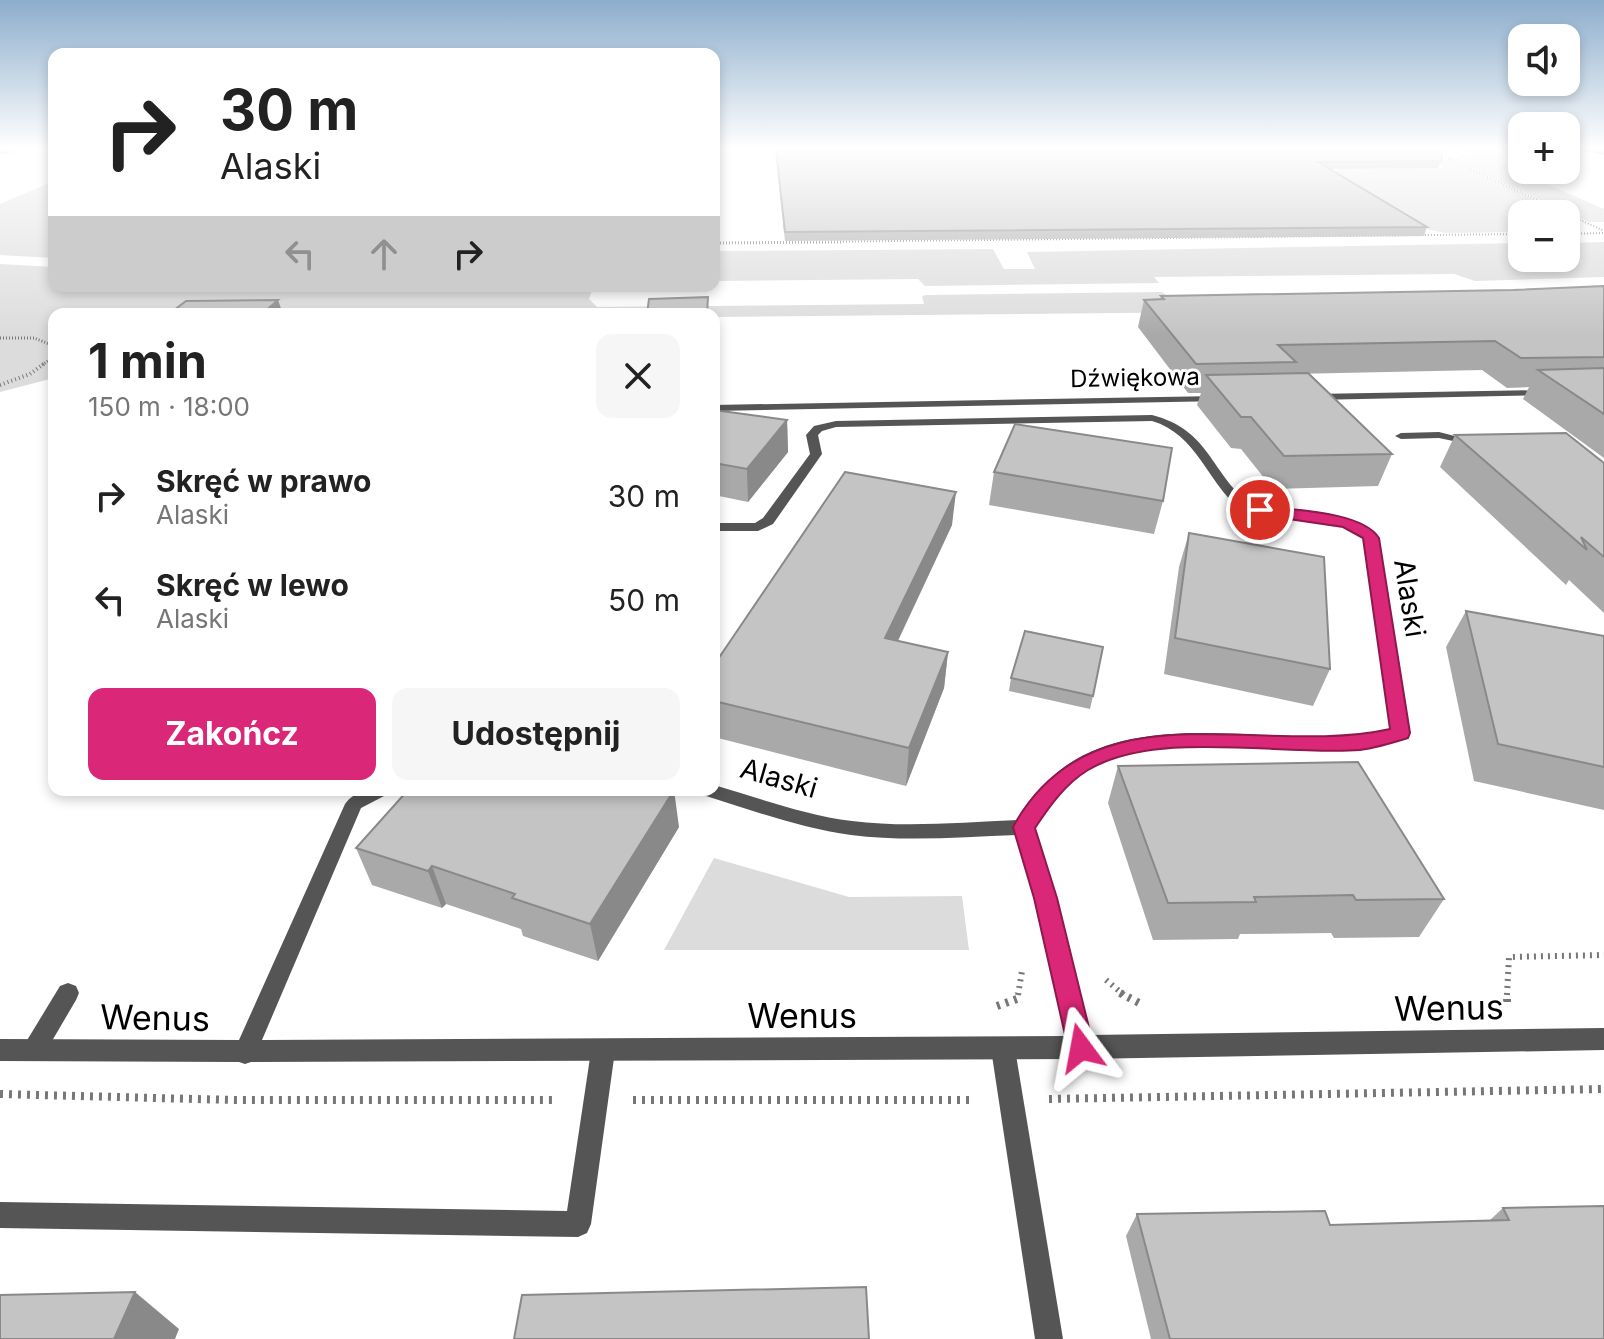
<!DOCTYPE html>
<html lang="pl">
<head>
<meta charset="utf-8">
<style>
	body { margin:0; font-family:Inter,sans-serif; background:#f6f6f6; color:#222; height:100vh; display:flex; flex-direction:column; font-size:30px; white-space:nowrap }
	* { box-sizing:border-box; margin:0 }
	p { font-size:26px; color:#767676 }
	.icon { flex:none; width:44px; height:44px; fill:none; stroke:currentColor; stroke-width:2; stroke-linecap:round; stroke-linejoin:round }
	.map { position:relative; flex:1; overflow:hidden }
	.side { position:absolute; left:48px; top:308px; width:672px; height:488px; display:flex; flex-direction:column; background:#fff; border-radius:16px; box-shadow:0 4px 12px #0003 }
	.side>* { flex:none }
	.guide { position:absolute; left:48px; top:48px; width:672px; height:244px; border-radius:16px; box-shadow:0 4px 12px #0003; background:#fff; color:#222; overflow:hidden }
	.fabs { position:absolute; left:1508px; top:24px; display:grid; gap:16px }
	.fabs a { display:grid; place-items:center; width:72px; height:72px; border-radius:16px; background:#fff; box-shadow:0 4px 12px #0003; font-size:40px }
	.pin { position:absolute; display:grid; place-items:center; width:68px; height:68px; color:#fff; margin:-34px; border:4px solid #fff; border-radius:50%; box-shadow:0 2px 8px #0007 }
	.me { position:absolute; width:88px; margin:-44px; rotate:347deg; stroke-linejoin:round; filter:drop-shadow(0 0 6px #0008) }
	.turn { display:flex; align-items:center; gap:28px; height:168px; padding:0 40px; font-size:36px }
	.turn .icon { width:104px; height:104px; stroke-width:2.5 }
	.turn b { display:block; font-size:56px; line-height:68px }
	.lanes { display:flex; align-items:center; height:76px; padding:0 40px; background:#0003; justify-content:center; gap:40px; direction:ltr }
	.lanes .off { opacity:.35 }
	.round { display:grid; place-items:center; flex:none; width:84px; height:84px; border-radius:16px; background:#f6f6f6 }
	.summary { display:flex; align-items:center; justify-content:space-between; height:136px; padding:0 40px }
	h1 { font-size:48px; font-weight:700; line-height:60px }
	.primary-button { display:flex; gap:16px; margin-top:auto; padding:16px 40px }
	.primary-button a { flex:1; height:92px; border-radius:16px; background:#db2777; color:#fff; font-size:32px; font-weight:700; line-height:92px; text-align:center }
	.primary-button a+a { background:#f6f6f6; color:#222 }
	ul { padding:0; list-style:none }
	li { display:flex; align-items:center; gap:24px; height:104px; padding:0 40px }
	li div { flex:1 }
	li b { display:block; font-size:30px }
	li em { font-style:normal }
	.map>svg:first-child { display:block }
	.green { fill:#dcdcdc }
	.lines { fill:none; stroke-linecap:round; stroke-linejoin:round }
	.path-far4 { stroke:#777; stroke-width:2; stroke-dasharray:1 2; stroke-linecap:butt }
	.path-far3 { stroke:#777; stroke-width:3; stroke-dasharray:1 2; stroke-linecap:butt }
	.path-far2 { stroke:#777; stroke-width:4; stroke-dasharray:1 3; stroke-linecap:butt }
	.path-far1 { stroke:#777; stroke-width:6; stroke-dasharray:2 5; stroke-linecap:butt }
	.path { stroke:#777; stroke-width:8; stroke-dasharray:3 6; stroke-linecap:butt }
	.service { fill:#555; fill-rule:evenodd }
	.minor { fill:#555; fill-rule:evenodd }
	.wall { fill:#a9a9a9 }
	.shaded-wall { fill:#898989 }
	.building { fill:#c4c4c4; stroke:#898989; stroke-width:2 }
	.route { fill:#db2777; stroke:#8e194d; stroke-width:2 }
	.labels { text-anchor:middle; stroke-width:6; stroke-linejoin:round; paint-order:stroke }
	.far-street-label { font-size:24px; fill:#000; stroke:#fff }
	.street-label { font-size:28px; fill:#000; stroke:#fff }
	.near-street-label { font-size:34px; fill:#000; stroke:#fff }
</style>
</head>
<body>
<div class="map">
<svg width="1604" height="1339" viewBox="0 0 1604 1339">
	<rect width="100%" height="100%" fill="#fff"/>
	<g class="green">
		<polygon points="1468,149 1492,149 1502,154 1501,161 1508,167 1604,209 1604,222 1589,222 1453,160 1473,156"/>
		<polygon points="1427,159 1449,160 1565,214 1522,214 1522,232 1445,233 1430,230 1332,172 1339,169 1444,168"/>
		<polygon points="54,181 54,258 0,255 0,204"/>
		<polygon points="1604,242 1604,277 1475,281 1454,274 1154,277 1159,283 925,286 918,279 714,281 714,251 993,249 1004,269 1035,269 1027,252 1522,243 1522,258 1566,258 1566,243"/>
		<polygon points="0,264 54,267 54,286 599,286 592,290 589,299 597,307 924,304 922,296 927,295 1162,292 1174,301 1604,286 1604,305 1409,310 714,317 714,314 54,314 54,378 0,392"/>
		<polygon points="714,858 849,897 962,896 969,950 664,950"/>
	</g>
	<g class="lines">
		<g class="path-far4">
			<polyline points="1436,159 1458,158 1470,153 1464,149"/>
			<polyline points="1449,159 1604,231"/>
			<polyline points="1566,234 1604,233"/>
			<polyline points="714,243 1522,234"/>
		</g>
		<g class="path-far3">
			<polyline points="714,243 842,242"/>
			<polyline points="0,338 34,338 54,346"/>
			<polyline points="42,365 54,357"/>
		</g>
		<polyline class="path-far2" points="0,385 30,374 45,363"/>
		<g class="path-far1">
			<polyline points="1106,980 1124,995"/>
			<polyline points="1018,995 1022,971"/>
			<polyline points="1507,995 1509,957 1604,955"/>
		</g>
		<g class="path">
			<polyline points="1120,993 1143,1005"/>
			<polyline points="1507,1002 1507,993"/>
			<polyline points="997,1006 1017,999 1018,993"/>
			<polyline points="0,1094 234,1100 555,1100"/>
			<polyline points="1049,1099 1604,1089"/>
			<polyline points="633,1100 971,1100"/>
		</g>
		<g class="service">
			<polygon points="0,150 16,152 0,154"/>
			<polygon points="68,983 76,986 79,993 76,1000 42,1058 34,1061 26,1058 22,1050 26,1042 60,986"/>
			<polygon points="1003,1038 1011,1041 1015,1049 1063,1339 1035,1339 991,1049 995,1041"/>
			<polygon points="603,1040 611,1043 615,1051 591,1224 587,1233 578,1237 0,1228 0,1202 567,1211 591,1051 595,1043"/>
		</g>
		<g class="minor">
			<polygon points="1581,149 1604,151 1604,155 1582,150"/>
			<polygon points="1546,390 1550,391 1550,395 1314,400 1309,397 1314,394"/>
			<polygon points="1218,396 1222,397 1222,401 714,411 714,405"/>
			<path d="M 1152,415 C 1210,430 1210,472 1249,503 C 1289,512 1344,506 1376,535 L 1410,733 L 1407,737 C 1392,742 1375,748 1360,749 C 1276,756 1149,723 1077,776 C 1059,790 1046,809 1034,828 L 1055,898 L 1089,1035 L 1604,1028 L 1604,1050 L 1081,1059 L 251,1062 L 245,1064 L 239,1062 L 0,1061 L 0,1039 L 239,1040 L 345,804 C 356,789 372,790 389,790 L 386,795 L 361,808 L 262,1040 L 1067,1036 L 1035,898 L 1017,835 C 962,837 906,842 851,835 C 800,828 751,810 703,795 L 700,790 L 714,790 L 714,785 C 759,798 804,815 852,821 C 907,828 963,822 1019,820 C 1032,800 1047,779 1067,765 C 1127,724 1214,733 1282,736 C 1320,738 1356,740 1392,729 L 1364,539 C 1338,514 1276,517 1240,509 C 1207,482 1197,434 1152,421 L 836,427 L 822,431 L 818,435 L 822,454 L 773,524 L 758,531 L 714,531 L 714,523 L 755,523 L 763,518 L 810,454 L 806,435 L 814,426 L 836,421 Z"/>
			<polygon points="1439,432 1478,442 1472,445 1439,438 1401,439 1395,436 1401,433"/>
		</g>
	</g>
	<g class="wall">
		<polygon points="714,149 718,242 714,242"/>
		<polygon points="775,149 1442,149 1441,161 1438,168 1330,169 1427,227 1424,236 785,241"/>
		<polygon points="1604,286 1604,458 1523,399 1529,387 1507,388 1482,370 1292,374 1392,454 1378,486 1273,489 1241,449 1231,448 1197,405 1201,393 1188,393 1138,327 1144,300 1160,300 1161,296 1513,290"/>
		<polygon points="714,410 787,420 788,452 748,502 714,495"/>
		<polygon points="1455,435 1604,463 1604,613 1569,580 1566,585 1440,467"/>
		<polygon points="994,472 1163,501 1154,534 989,505"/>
		<polygon points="952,525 898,641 948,652 944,688 906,786 714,737 714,665"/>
		<polygon points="1189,533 1330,669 1313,706 1164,674 1179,567"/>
		<polygon points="1466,611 1604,636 1604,810 1474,781 1446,647"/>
		<polygon points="1011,678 1093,696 1090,709 1009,691"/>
		<polygon points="1118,766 1444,899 1419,937 1334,938 1331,933 1240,934 1238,939 1153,940 1108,803"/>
		<polygon points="679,827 598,961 523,936 521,929 446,904 442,908 372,885 356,848"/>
		<polygon points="1503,1208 1604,1339 1151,1339 1126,1236 1137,1214 1330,1225 1490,1220"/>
	</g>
	<g class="shaded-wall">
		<polygon points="278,300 283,314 262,314"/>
		<polygon points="787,420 788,452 748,502 747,469"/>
		<polygon points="956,492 952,525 882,674 885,638"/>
		<polygon points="948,652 944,688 906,786 909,748"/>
		<polygon points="674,790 679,827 598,961 590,924"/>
		<polygon points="432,866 446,904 442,908 428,871"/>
		<polygon points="135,1292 179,1329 175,1339 114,1339"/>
	</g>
	<g class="building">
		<rect x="714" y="149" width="3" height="84"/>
		<polygon points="776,149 1442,149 1441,161 1318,162 1427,227 785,232"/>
		<polygon points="1604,286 1604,357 1521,358 1495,341 1278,345 1296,362 1196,364 1144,300 1164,299 1161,296 1513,290"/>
		<polygon points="708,297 707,314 647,314 649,299"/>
		<polygon points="278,300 262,314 169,314 186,301"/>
		<polygon points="1604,368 1604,414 1538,370"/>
		<polygon points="1308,373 1392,454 1284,456 1251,417 1241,417 1206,375"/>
		<polygon points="714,410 787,420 747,469 714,463"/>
		<polygon points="1015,424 1172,448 1163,501 994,472"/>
		<polygon points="1566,433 1604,463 1604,557 1581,537 1587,550 1455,435"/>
		<polygon points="845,472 956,492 885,638 948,652 909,748 714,701 714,665"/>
		<polygon points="1189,533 1324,557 1330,669 1175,638"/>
		<polygon points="1466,611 1604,636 1604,767 1498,744"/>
		<polygon points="1025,631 1103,647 1093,696 1011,678"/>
		<polygon points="1358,762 1444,899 1356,900 1353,895 1254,897 1256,902 1168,903 1118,766"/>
		<polygon points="408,790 674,790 590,924 512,898 515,894 432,866 428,871 356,848"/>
		<polygon points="1604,1206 1604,1339 1170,1339 1137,1214 1325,1211 1330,1225 1509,1220 1503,1208"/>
		<polygon points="866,1287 869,1339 514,1339 522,1295"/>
		<polygon points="135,1292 114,1339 0,1339 0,1295"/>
	</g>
	<linearGradient id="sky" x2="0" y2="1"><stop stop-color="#8cadcc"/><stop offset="0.44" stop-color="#fff"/><stop offset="1" stop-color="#fff" stop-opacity="0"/></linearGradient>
	<rect width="1604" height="336" fill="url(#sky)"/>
	<path class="route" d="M 1260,506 C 1291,510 1362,511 1379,538 L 1410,733 L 1408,738 C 1392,743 1375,748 1360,750 C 1281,756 1157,729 1088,770 C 1065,784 1049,807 1035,828 L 1057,898 L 1094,1048 L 1090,1057 L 1081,1060 L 1072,1057 L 1068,1048 L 1034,898 L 1013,827 C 1092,682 1262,758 1390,729 L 1363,538 L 1343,527 L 1255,514 L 1255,507 Z"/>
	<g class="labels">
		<g class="far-street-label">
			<text transform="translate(1135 378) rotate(-1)" y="8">Dźwiękowa</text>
		</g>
		<g class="street-label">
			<text transform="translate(1410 598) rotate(81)" y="10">Alaski</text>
			<text transform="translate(779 778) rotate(16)" y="10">Alaski</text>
		</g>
		<g class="near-street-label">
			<text transform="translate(1449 1008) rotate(-1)" y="12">Wenus</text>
			<text x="802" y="1028">Wenus</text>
			<text transform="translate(155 1018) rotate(1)" y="12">Wenus</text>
		</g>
	</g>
</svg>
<div class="fabs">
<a><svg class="icon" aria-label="sound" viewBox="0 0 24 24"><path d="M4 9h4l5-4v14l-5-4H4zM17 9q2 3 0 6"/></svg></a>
<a>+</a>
<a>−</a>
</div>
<div class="pin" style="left:1260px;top:510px;background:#d93025"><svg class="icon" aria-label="arrive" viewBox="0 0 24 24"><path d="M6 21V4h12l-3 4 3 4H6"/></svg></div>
<svg class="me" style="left:1081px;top:1048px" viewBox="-20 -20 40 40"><path d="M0-17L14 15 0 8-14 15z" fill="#db2777" stroke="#fff" stroke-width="4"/></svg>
<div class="guide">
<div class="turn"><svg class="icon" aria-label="right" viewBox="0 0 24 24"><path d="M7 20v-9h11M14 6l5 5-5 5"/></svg><div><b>30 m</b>Alaski</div></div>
<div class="lanes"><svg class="icon off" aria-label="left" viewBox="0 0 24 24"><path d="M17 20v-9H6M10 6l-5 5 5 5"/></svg><svg class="icon off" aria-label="ahead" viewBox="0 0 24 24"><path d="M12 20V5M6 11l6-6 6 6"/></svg><svg class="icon" aria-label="right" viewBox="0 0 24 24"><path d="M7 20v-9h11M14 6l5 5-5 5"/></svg></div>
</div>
<section class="side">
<div class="summary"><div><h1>1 min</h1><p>150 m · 18:00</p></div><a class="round"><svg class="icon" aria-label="close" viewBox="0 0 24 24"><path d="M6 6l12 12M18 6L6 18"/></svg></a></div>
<ul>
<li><svg class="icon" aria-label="right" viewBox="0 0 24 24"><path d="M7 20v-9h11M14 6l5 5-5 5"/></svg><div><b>Skręć w prawo</b><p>Alaski</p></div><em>30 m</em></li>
<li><svg class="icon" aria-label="left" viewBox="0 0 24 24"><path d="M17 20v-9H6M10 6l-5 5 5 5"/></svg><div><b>Skręć w lewo</b><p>Alaski</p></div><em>50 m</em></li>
</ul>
<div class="primary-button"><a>Zakończ</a><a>Udostępnij</a></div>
</section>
</div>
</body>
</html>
